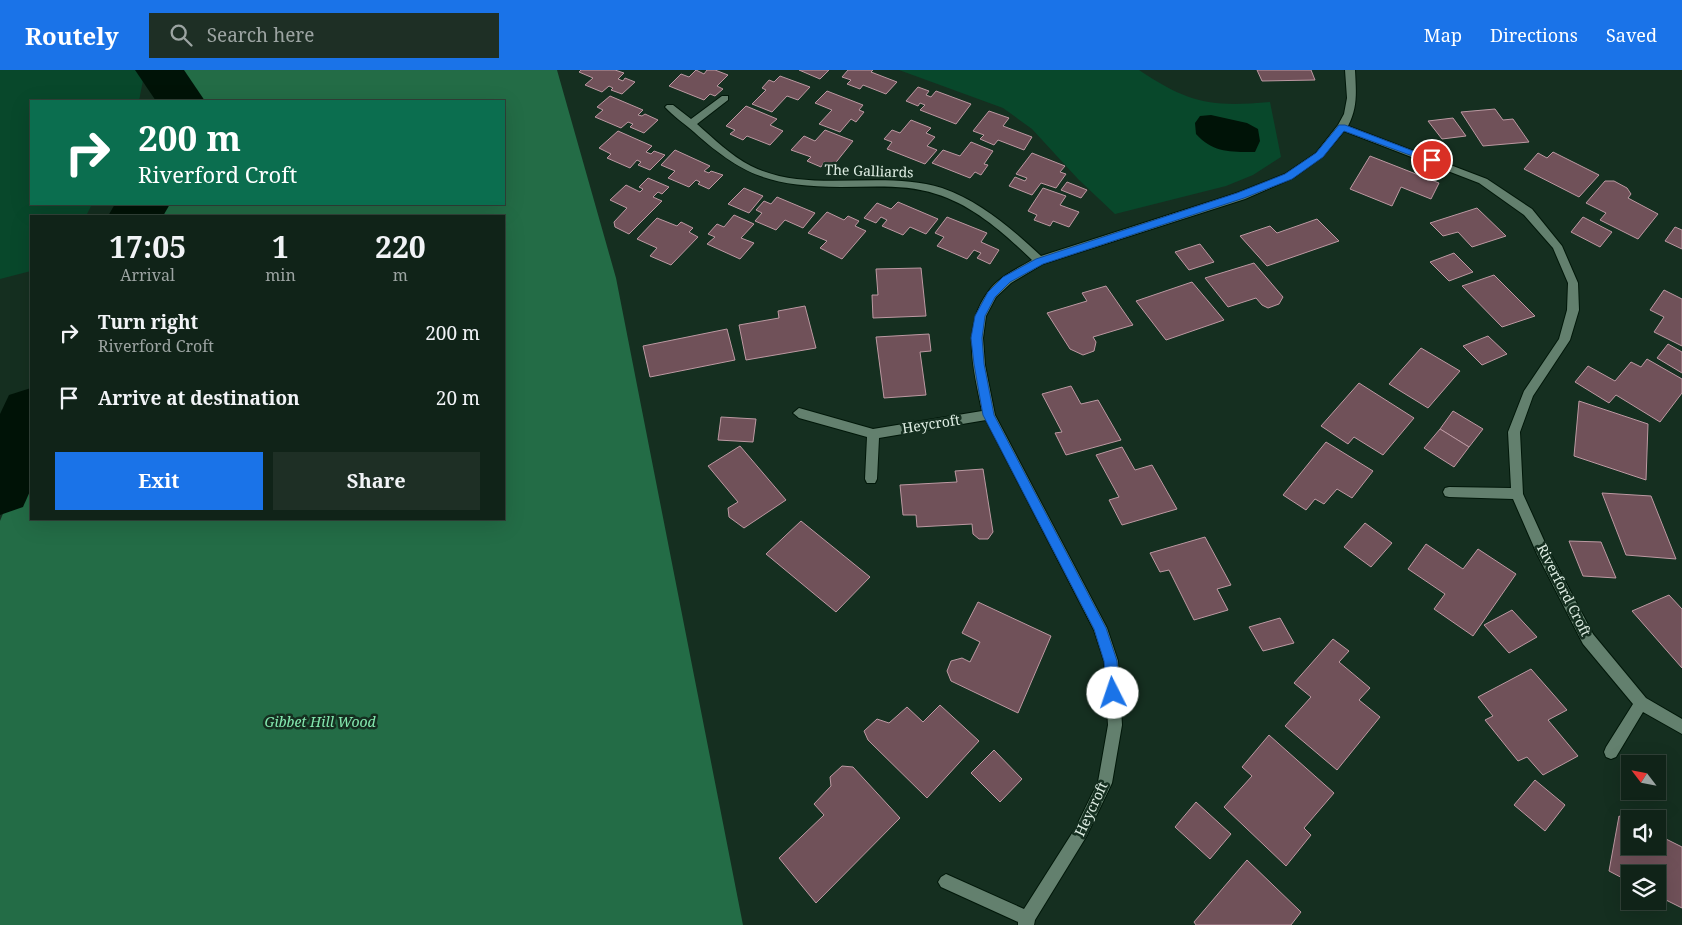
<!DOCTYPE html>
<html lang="en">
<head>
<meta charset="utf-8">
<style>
	body { margin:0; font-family:"Noto Serif",serif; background:#1e2f25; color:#f1f3f6; height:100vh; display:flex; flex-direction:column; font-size:19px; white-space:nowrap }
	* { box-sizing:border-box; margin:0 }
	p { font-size:16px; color:#9ca4a2 }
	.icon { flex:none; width:28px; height:28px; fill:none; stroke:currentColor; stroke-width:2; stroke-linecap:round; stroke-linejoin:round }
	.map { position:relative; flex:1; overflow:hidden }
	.details { position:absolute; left:30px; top:145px; width:475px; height:305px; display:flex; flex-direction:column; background:#102318; border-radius:0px; box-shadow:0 5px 20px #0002,0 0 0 1px #304037 }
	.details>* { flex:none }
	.guide { position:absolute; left:30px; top:30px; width:475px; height:105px; border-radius:0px; box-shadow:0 5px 20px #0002,0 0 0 1px #304037; background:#0b6e4f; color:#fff; overflow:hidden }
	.needle { width:32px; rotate:302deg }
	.fabs { position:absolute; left:1621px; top:685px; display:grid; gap:10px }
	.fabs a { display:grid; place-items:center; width:45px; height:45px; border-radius:0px; background:#102318; box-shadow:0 5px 20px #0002,0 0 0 1px #304037; font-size:25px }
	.pin { position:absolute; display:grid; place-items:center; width:42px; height:42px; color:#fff; margin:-21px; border:2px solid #fff; border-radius:50%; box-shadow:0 1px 5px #0007 }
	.me { position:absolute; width:55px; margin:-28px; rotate:356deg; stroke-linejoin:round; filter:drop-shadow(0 0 4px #0008) }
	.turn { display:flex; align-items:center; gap:18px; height:105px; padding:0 25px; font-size:22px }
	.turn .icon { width:65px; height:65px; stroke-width:2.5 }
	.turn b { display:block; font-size:35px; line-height:42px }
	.eta { display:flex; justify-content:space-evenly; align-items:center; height:85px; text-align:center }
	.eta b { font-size:30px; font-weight:700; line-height:35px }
	.button { display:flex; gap:10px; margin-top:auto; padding:10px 25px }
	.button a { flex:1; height:58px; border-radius:0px; background:#1a73e8; color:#fff; font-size:20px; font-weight:700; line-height:58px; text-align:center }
	.button a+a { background:#1e2f25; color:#f1f3f6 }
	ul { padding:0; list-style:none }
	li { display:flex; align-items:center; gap:15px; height:65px; padding:0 25px }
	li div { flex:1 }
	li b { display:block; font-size:19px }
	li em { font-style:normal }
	header { display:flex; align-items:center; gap:30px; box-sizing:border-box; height:70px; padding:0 25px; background:#1a73e8; color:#fff }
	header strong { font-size:24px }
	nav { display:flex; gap:28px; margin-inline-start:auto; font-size:18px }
	.search { width:350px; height:45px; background:#1e2f25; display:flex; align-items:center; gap:12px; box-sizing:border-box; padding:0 18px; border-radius:0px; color:#9ca4a2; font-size:19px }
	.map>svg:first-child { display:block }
	.green { fill:#08482b }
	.forest { fill:#236c46 }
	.water { fill:#001307 }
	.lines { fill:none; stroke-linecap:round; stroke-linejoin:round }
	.river { fill:#001307; fill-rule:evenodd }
	.building { fill:#705159; stroke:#bc99a2 }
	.minor-casing { stroke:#001709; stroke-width:2 }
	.minor { fill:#63806e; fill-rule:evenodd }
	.route { fill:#1a73e8; stroke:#114b97 }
	.labels { text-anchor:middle; stroke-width:5; stroke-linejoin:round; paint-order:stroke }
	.street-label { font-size:14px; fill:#deede3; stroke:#152f20 }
	.park-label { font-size:14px; font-style:italic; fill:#84e8af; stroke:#152f20 }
</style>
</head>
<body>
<header>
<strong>Routely</strong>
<div class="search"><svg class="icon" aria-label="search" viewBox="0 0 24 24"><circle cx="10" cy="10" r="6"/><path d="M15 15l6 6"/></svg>Search here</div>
<nav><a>Map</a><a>Directions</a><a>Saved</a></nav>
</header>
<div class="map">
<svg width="1682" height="855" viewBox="0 0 1682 855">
	<rect width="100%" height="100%" fill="#152f20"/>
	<g class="green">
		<polygon points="0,0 145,0 139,31 31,31 31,134 92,134 86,146 31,146 31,201 0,209"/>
		<path d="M 899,0 L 1139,0 C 1190,34 1211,37 1270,32 L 1281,87 L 1253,105 L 1226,116 L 1115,144 L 1078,109 L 1032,59 L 1003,38 Z"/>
	</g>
	<polygon class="forest" points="170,0 557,0 616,208 743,855 0,855 0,451 31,375 31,449 504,449 504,146 149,146 158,134 504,134 504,31 198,31"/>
	<path class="water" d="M 1211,45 L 1247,53 L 1258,59 L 1260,71 L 1255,82 C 1231,82 1213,83 1196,64 L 1195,53 L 1200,46 Z"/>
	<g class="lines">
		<g class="river">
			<polygon points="135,0 184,0 205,31 156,31"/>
			<polygon points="115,134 170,134 163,146 108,146"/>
			<polygon points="31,318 31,419 23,437 0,445 0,344 9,325"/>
		</g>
	</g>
	<g class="building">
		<polygon points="581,0 615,0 624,3 618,9 623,11 625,8 635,12 622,24 611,20 613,18 609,16 602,22 585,15 593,8 579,2"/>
		<polygon points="696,0 704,4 707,0 715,0 728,5 717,16 723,19 715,26 710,24 704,30 669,16 681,4 689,7"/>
		<polygon points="799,0 829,0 820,9"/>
		<polygon points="848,0 873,0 871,2 897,12 886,24 863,15 860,19 847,14 851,10 842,7"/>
		<polygon points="1257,0 1311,0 1315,10 1262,11"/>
		<polygon points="780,6 810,17 798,30 787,26 772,42 752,34 766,20 762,18 769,10 774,12"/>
		<polygon points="918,17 929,21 926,25 931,27 936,21 971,34 956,54 920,40 925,35 920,33 918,36 906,31"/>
		<polygon points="827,21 863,35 859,40 864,42 856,52 851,49 840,62 819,54 832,40 815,33"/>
		<polygon points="610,26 643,40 638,45 642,46 645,44 658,50 644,63 630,57 633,54 628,52 621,58 595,47 603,40 597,37"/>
		<polygon points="746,36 777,49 770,55 783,61 770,75 747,66 743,70 730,64 735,60 726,56"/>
		<polygon points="1495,39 1503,50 1513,49 1529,72 1483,76 1461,42"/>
		<polygon points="989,41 1009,48 1003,56 1032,67 1024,80 998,70 994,75 980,69 984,65 973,61"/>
		<polygon points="1453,48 1466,66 1442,69 1428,51"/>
		<polygon points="911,50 931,58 926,63 935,67 927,76 937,80 925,94 887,79 892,72 884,69 892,60 900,63"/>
		<polygon points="825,60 853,71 833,96 824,92 821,97 807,91 811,87 791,80 804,66 815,71"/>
		<polygon points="618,61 652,76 646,82 651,84 654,81 665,85 650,100 638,95 641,92 637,90 630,98 607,88 611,84 599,78"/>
		<polygon points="971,72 993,81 984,94 988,95 981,105 975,102 970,108 932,93 943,80 960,86"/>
		<polygon points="675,80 710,96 704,101 709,103 711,101 723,105 709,119 698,114 700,112 696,110 689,117 668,108 675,101 661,95"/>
		<polygon points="1553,82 1599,105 1579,127 1524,99 1538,83 1547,88"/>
		<polygon points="1032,83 1065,96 1060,102 1066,104 1056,118 1041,113 1032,125 1009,116 1015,107 1025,111 1027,108 1016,104"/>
		<polygon points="1370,86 1439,113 1431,129 1401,117 1392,136 1350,119"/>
		<polygon points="648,108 669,117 662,124 658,122 653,127 662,131 629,164 615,157 614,152 627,138 610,130 626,115 640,122 643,119 639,117"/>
		<polygon points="1605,111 1614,111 1627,118 1631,124 1628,128 1658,144 1638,169 1600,150 1606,143 1586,133"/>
		<polygon points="1067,112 1087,120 1081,128 1061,120"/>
		<polygon points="744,118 763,126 749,143 728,134"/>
		<polygon points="1043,118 1066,126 1060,135 1079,142 1069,157 1053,151 1050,156 1034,150 1037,145 1028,141"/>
		<polygon points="777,127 815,143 803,158 785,150 776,160 755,151 762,143 756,140 764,131 771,134"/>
		<polygon points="898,132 938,149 926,164 910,157 903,165 882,156 887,150 881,147 876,153 864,148 877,133 891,139"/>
		<polygon points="1477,138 1506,166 1472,177 1458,162 1443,166 1430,153"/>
		<polygon points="827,142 844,150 848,146 859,151 855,156 866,161 842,189 820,178 827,171 808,163"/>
		<polygon points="734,145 754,154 741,168 754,173 740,189 707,174 715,167 708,164 717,154 724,157"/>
		<polygon points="947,147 987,163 981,172 999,180 990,194 977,188 981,183 974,180 967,189 937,176 944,167 935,163"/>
		<polygon points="1583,147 1612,162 1600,177 1571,162"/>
		<polygon points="657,148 677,156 681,152 693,158 689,162 698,167 671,195 650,186 657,178 637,169"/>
		<polygon points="1317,149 1339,171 1267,196 1240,166 1270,156 1277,163"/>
		<polygon points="1675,157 1682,160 1682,179 1665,171"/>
		<polygon points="1200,174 1214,192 1189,200 1175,182"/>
		<polygon points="1454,183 1473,202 1449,211 1430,192"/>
		<polygon points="1254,193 1283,227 1279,234 1268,238 1262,235 1256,228 1228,237 1205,208"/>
		<polygon points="921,198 926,246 873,248 872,225 878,225 876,199"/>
		<polygon points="1494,205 1535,246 1502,257 1462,216"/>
		<polygon points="1192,212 1224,250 1166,270 1136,231"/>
		<polygon points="1106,216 1133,255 1093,267 1096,272 1094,281 1083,285 1070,279 1047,243 1087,231 1082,223"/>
		<polygon points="1664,220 1682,229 1682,276 1654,262 1664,247 1650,240"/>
		<polygon points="805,236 816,278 746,290 739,255 779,248 778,241"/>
		<polygon points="727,259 735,290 650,307 643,276"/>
		<polygon points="929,264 931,281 920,282 926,325 884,328 876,267"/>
		<polygon points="1488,266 1507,284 1482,295 1463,276"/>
		<polygon points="1668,274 1682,282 1682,303 1657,288"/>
		<polygon points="1421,278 1460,301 1428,338 1389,314"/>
		<polygon points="1647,289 1682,309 1682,323 1660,352 1616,325 1609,333 1575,312 1588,296 1615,311 1631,292 1641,297"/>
		<polygon points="1359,313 1414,348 1383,385 1354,367 1348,374 1321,356"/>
		<polygon points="1071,316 1081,334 1098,330 1121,370 1066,385 1055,363 1062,362 1042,324"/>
		<polygon points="1579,331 1648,354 1646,410 1574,386"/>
		<polygon points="1453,341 1483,359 1469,377 1440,359"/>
		<polygon points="721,347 756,349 753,372 718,370"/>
		<polygon points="1440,359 1469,377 1454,397 1424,378"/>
		<polygon points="1326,372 1373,401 1352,428 1337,419 1324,434 1315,429 1306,440 1283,425"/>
		<polygon points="740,376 786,430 744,458 729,447 728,438 738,432 708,396"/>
		<polygon points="1122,377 1135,400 1152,395 1177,439 1122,455 1109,430 1119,427 1096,385"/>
		<polygon points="983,399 993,462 988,469 979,469 973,464 972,454 917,457 916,445 903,445 900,415 957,412 955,401"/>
		<polygon points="1602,423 1651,426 1676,489 1626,485"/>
		<polygon points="801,451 870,507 836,542 766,484"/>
		<polygon points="1365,453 1392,473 1371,497 1344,477"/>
		<polygon points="1205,467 1231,515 1217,519 1228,540 1194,550 1169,500 1160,502 1150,483"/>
		<polygon points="1569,471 1601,472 1616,508 1583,506"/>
		<polygon points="1426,474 1463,499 1478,479 1516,504 1473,566 1434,539 1445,524 1408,499"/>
		<polygon points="1669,525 1682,539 1682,598 1632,541"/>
		<polygon points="978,532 1051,566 1018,643 951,611 947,601 951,591 962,588 970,592 980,572 962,563"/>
		<polygon points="1512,540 1537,567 1509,583 1484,555"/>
		<polygon points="1280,548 1294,573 1263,581 1249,557"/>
		<polygon points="1333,569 1349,581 1339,592 1370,618 1359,630 1380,647 1337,700 1285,656 1311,627 1294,613"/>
		<polygon points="1531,599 1567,640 1548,650 1578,686 1543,705 1527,687 1518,691 1485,650 1493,646 1478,627"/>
		<polygon points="940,635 979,671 927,728 868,670 864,661 877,649 889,653 907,637 923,652"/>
		<polygon points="1269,665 1334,723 1304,758 1311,765 1286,796 1224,737 1252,706 1242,697"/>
		<polygon points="994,680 1022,709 1000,732 971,703"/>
		<polygon points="842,696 853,697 900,748 816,833 779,788 824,745 814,734 831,716 830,707"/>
		<polygon points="1535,710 1565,735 1545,761 1514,735"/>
		<polygon points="1196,732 1231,764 1210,789 1175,757"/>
		<polygon points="1619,746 1630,751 1630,776 1658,776 1658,765 1682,777 1682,838 1658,826 1658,804 1630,804 1630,812 1609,801"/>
		<polygon points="1247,790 1301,842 1291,855 1196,855 1194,852"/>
	</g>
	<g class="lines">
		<defs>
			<path id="minor" d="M 1345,0 L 1355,0 C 1356,21 1358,37 1348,56 L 1487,109 L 1532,139 L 1562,176 L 1578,213 L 1579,240 L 1570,270 L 1533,326 L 1520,362 L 1523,424 L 1547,477 L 1593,564 L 1646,628 L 1682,649 L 1682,664 L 1643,642 L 1616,687 L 1611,689 L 1606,687 L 1604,682 L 1606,677 L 1633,634 L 1583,574 L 1537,484 L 1513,429 L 1449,427 L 1445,426 L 1443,422 L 1445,418 L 1449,417 L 1511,418 L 1508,362 L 1524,321 L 1559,269 L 1567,240 L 1568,213 L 1553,178 L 1524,145 L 1479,113 L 1344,61 L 1322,87 L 1293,108 L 1245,129 L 1043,194 L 1011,213 L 996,227 L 986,246 L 983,268 L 985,295 L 995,345 L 1107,558 L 1118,591 L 1122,655 L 1112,713 L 1086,767 L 1035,850 L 1034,855 L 1018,855 L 1018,852 L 941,817 L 938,812 L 941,807 L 946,804 L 1024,839 L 1076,757 L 1098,712 L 1108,655 L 1104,591 L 1094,560 L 986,350 L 879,368 L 877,409 L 875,413 L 867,413 L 865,409 L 867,367 L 799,348 L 793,343 L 799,338 L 873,359 L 982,341 C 974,301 961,258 988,222 C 998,207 1017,199 1032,190 C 1005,164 973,135 936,124 C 906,114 872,117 841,117 C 773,116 745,108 694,62 C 685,54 673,46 665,37 L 667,35 L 673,35 L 691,49 L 722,26 L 728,26 L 728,30 L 697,54 C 714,69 730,85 751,96 C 809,125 880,99 942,118 C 980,131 1012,159 1041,186 L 1237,123 L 1285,104 L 1316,83 L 1338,55 L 1344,44 L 1347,28 Z"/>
		</defs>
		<use href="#minor" class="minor-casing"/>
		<use href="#minor" class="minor"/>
	</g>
	<polygon class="route" points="1339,55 1345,55 1437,90 1429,92 1344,61 1323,87 1292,109 1244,128 1043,194 1010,212 995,227 985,246 982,268 984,294 994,345 1106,558 1117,591 1119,623 1118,627 1113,629 1108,627 1107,623 1104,591 1094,559 983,345 974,294 971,268 975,246 988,222 1003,207 1036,189 1237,123 1285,104 1316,83"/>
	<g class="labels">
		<g class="street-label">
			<text transform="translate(869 101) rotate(2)" y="5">The Galliards</text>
			<text transform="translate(931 354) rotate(-9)" y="5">Heycroft</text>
			<text transform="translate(1564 520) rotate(63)" y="5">Riverford Croft</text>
			<text transform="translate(1091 739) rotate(-65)" y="5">Heycroft</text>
		</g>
		<g class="park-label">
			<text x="320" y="657">Gibbet Hill Wood</text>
		</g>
	</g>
</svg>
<div class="fabs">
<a><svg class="needle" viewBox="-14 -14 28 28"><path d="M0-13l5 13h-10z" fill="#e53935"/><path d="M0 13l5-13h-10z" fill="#9ca4a2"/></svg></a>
<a><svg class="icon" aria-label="sound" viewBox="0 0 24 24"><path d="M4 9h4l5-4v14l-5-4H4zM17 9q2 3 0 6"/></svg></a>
<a><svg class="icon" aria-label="layers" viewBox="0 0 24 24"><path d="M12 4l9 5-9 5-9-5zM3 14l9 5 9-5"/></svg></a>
</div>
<div class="pin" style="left:1432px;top:90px;background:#d93025"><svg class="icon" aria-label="arrive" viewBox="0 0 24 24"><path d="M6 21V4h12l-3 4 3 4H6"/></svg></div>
<svg class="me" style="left:1113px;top:623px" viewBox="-20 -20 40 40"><circle r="19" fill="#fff"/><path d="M0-13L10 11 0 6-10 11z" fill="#1a73e8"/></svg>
<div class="guide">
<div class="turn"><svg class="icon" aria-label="right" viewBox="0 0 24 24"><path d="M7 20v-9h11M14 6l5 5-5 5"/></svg><div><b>200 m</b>Riverford Croft</div></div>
</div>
<section class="details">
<div class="eta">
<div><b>17:05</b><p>Arrival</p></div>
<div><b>1</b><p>min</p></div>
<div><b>220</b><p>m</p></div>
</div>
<ul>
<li><svg class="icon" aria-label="right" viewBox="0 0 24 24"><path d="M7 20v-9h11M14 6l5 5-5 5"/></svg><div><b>Turn right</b><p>Riverford Croft</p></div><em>200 m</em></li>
<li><svg class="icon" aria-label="arrive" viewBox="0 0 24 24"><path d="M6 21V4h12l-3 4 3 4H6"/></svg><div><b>Arrive at destination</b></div><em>20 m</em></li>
</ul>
<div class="button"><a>Exit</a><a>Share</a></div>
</section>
</div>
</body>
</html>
